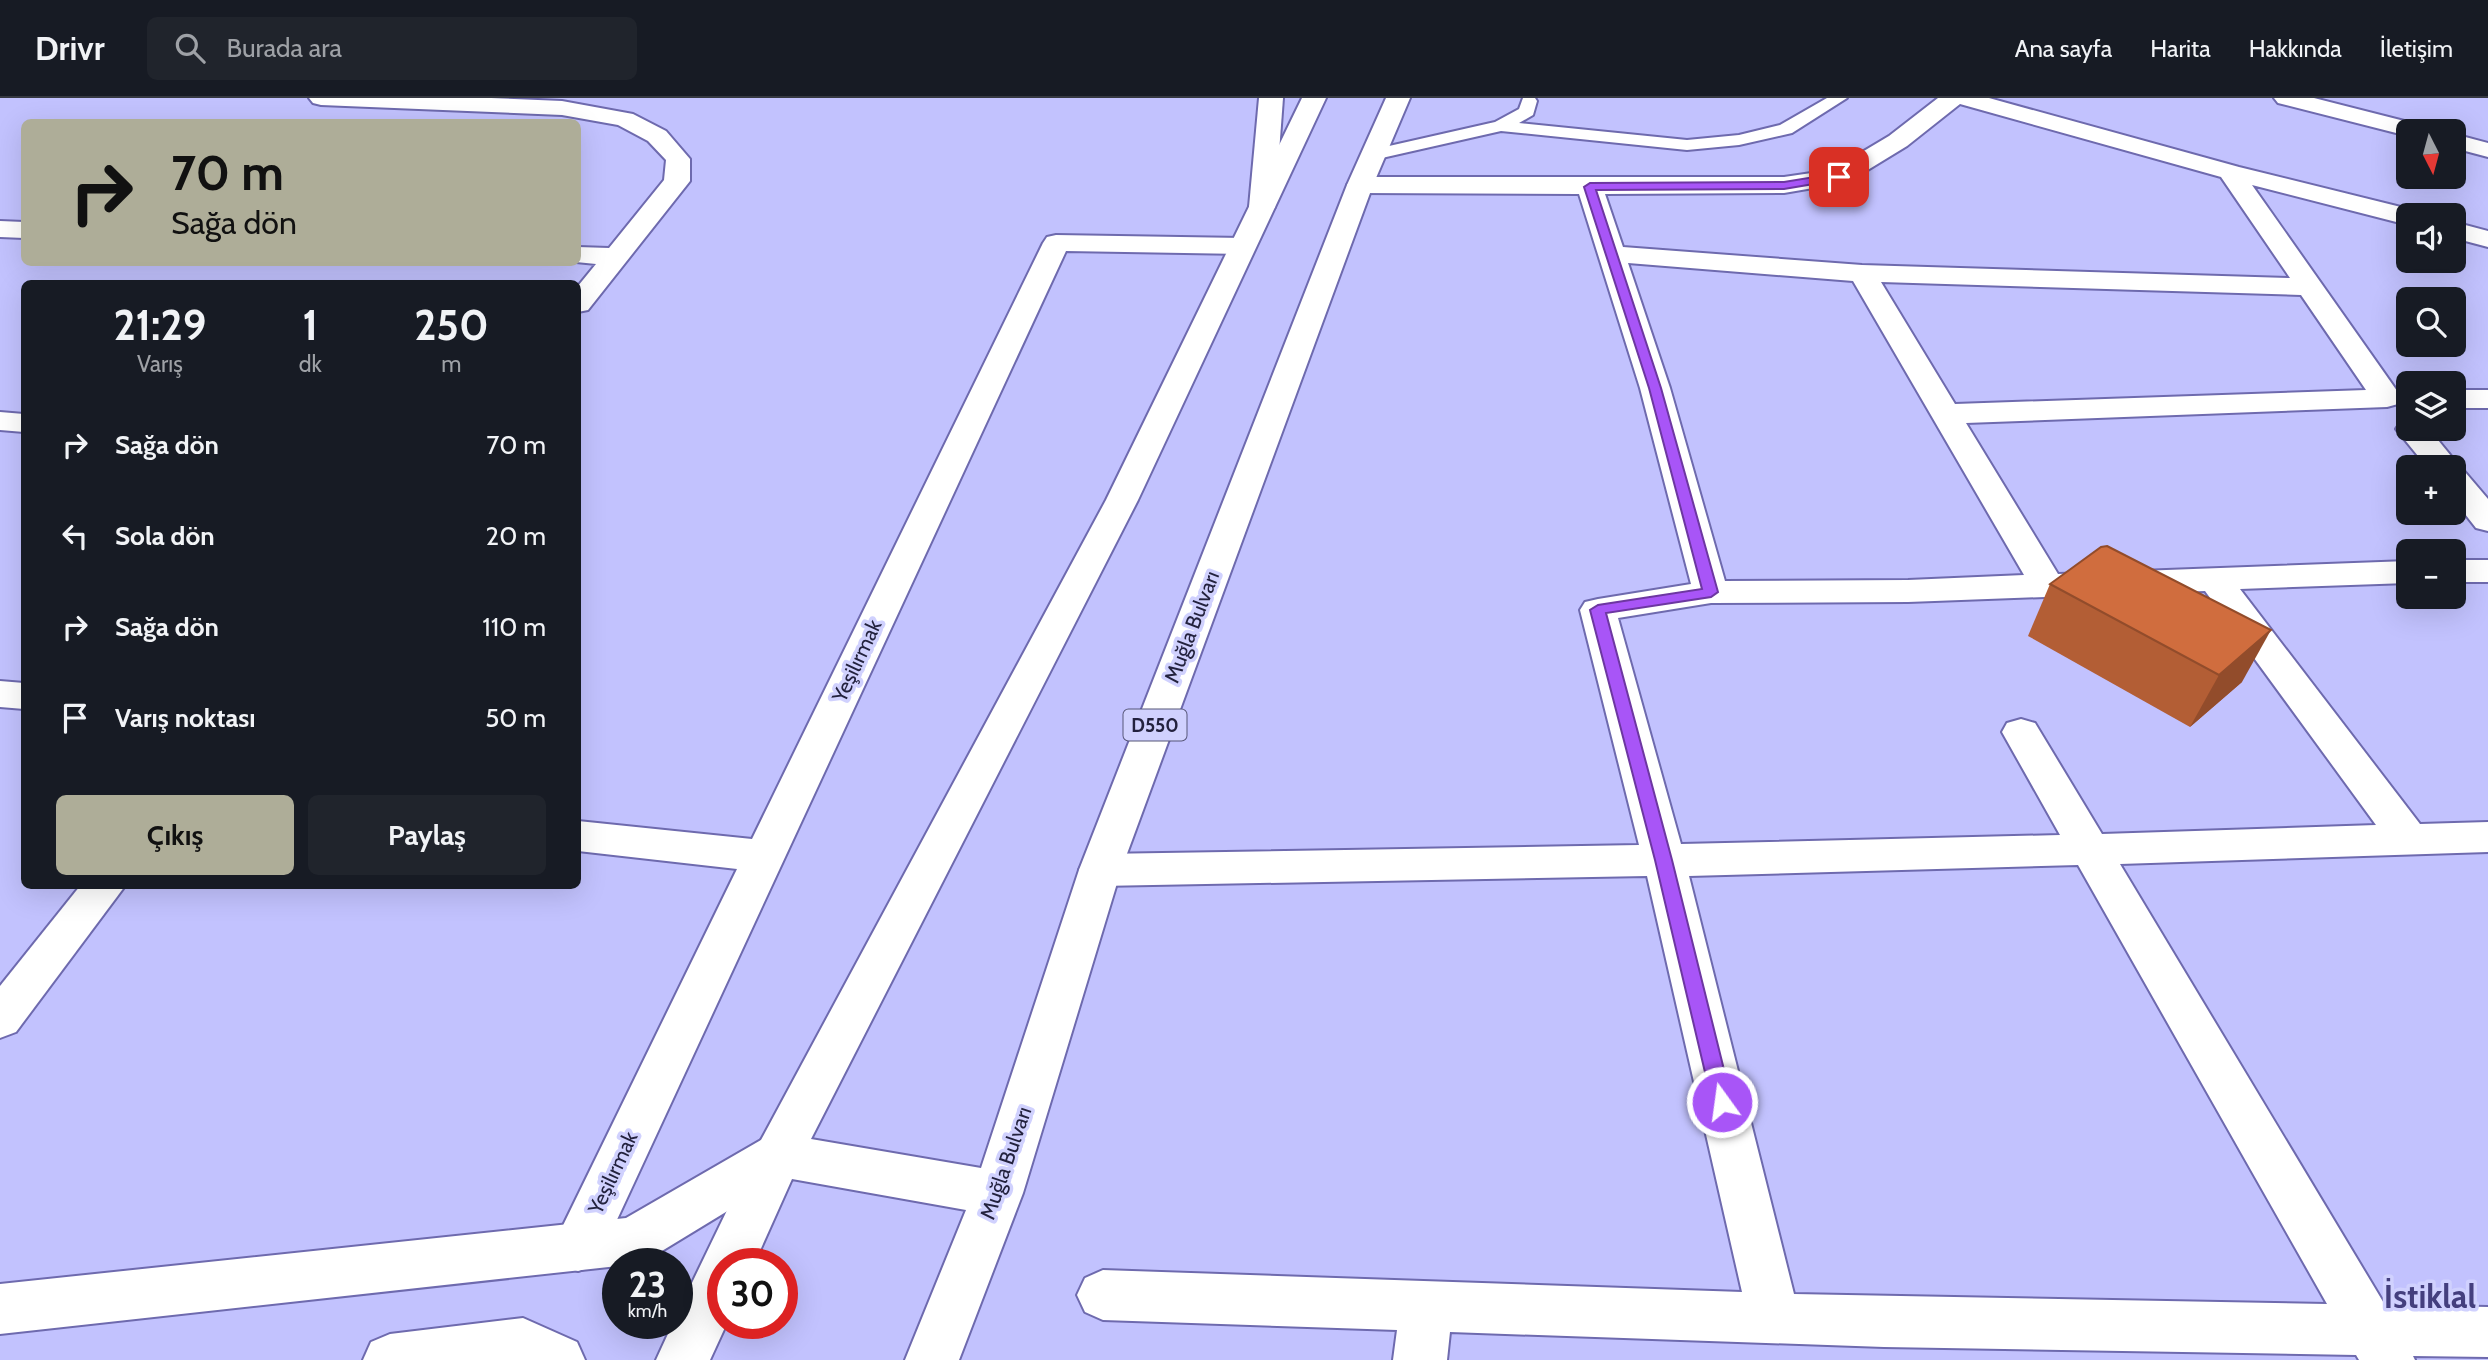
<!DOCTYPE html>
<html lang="tr">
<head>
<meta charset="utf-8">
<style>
	body { margin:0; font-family:Cabin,sans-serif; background:#20242c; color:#f1f3f6; height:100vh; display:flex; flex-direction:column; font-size:26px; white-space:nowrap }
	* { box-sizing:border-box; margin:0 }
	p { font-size:23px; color:#9ea1a6 }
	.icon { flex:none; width:38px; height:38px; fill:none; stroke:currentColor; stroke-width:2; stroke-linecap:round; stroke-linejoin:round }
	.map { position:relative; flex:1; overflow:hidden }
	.drawer { position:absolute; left:21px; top:182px; width:560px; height:609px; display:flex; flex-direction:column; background:#171b24; border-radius:10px; box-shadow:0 7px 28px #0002 }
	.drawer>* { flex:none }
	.guide { position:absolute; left:21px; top:21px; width:560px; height:147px; border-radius:10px; box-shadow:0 7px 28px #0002; background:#aead98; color:#111; overflow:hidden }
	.needle { width:46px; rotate:174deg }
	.controls { position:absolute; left:2396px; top:21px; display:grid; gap:14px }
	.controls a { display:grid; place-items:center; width:70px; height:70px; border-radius:10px; background:#171b24; box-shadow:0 7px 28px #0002; font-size:35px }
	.speed { position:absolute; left:602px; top:1150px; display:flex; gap:14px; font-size:35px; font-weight:700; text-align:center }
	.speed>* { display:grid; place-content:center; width:91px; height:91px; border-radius:50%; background:#171b24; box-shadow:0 7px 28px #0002; line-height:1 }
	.speed small { font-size:18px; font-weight:400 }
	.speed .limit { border:10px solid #d22; background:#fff; color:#111 }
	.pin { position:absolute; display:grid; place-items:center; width:60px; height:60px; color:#fff; margin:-30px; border-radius:14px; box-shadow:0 4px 10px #0006 }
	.me { position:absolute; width:77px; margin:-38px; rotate:346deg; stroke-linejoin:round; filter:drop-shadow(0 0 5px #0008) }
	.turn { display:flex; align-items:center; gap:24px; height:147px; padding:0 35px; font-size:32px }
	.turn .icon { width:91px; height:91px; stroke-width:2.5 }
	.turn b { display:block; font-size:49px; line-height:60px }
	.eta { display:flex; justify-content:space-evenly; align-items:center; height:119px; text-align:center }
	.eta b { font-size:42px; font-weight:700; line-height:49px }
	.primary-button { display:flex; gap:14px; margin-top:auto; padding:14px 35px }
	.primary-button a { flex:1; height:80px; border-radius:10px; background:#aead98; color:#111; font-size:28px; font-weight:700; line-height:80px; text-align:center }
	.primary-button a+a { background:#20242c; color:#f1f3f6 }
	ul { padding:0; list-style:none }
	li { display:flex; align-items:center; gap:21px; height:91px; padding:0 35px }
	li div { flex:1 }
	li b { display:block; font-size:26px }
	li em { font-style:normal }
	header { display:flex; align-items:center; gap:42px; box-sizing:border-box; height:98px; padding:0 35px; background:#171b24; border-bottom:2px solid #363941 }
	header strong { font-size:33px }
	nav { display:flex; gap:38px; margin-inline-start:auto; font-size:24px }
	.search { width:490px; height:63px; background:#20242c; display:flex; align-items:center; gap:18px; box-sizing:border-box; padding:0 24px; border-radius:10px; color:#9ea1a6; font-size:26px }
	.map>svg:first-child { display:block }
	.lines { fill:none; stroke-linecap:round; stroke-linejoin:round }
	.service-casing { stroke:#6e6aae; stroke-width:4 }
	.minor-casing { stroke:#6e6aae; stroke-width:4 }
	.tertiary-casing { stroke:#6e6aae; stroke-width:4 }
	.trunk-casing { stroke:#6e6aae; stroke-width:4 }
	.motorway-casing { stroke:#6e6aae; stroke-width:4 }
	.service { fill:#fff; fill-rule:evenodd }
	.minor { fill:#fff; fill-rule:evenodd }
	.tertiary { fill:#fff; fill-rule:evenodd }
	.trunk { fill:#fff; fill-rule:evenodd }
	.motorway { fill:#fff; fill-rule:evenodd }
	.wall { fill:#b35e35 }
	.shaded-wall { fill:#924c2b }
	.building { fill:#d06d3e; stroke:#924c2b; stroke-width:2 }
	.route { fill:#a855f7; stroke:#6d37a1; stroke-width:2 }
	.labels { text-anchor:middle; stroke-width:7; stroke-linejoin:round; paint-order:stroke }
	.shield { fill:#d0d1fe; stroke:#575678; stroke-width:2 }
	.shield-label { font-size:19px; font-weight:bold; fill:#23223e }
	.street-label { font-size:21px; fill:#23223e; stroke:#d0d1fe }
	.near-district-label { font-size:33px; font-weight:bold; fill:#443f7e; stroke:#d0d1fe }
</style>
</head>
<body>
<header>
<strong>Drivr</strong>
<div class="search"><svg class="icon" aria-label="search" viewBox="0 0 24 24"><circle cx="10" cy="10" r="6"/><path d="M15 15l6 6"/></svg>Burada ara</div>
<nav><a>Ana sayfa</a><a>Harita</a><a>Hakkında</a><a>İletişim</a></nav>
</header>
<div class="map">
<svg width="2488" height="1262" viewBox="0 0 2488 1262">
	<rect width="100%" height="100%" fill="#c2c2fe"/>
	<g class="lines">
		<defs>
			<polygon id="service" points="1523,0 1535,0 1537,3 1533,17 1519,25 1687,42 1739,37 1780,27 1827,0 1847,0 1792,35 1739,47 1687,52 1501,33 1373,62 1364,57 1367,53 1495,24 1519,11"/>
			<g id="minor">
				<polygon points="309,0 491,0 562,3 633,16 666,33 690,61 690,83 588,212 578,214 578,188 596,166 576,164 578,149 609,150 664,82 666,62 648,43 618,27 562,17 321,7 313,5"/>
				<path d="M 1938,0 L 1989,0 L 2239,69 L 2417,113 L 2420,117 L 2408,117 L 2408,127 L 2252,87 L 2402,300 L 2398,306 L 2387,309 L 1966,325 L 2058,476 L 2408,463 L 2408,485 L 2240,491 L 2420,726 L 2488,724 L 2488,754 L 2120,766 L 2385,1207 L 2488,1209 L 2488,1259 L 2413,1258 L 2415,1262 L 2359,1262 L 2356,1257 L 1884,1249 L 1450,1234 L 1447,1262 L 1393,1262 L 1397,1232 L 1103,1222 L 1085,1214 L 1077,1197 L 1085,1180 L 1103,1172 L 1742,1194 L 1647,778 L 1100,788 L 1085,783 L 1079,772 L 1085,761 L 1100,756 L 1639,747 L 1580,512 L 1585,504 L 1598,501 L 1691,486 L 1640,290 L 1579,96 L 1360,95 L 1351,92 L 1347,87 L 1351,82 L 1360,79 L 1784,79 L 1832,72 L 1889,38 ZM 1960,6 L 2221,79 L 2290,180 L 1862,167 L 1623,149 L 1605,96 L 1784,95 L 1848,84 L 1907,48 ZM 1628,165 L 1853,183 L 2024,477 L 1908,482 L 1725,483 L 1670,290 ZM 1881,184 L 2301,197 L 2366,292 L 1955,306 ZM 2205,493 L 2376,727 L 2102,736 L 2035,625 L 2021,621 L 2007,625 L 2002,634 L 2060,737 L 1681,746 L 1618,520 L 1711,505 L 1908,504 ZM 2078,767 L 2327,1206 L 1794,1196 L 1689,778 Z"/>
				<polygon points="2274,0 2314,0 2424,28 2427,33 2408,33 2408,38 2278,5"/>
				<polygon points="2454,36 2488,45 2488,59 2454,50"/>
				<polygon points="0,123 24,124 24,140 0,139"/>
				<polygon points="2454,124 2488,133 2488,149 2454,140"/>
				<polygon points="1056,137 1243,140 1252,142 1256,148 1252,154 1243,156 1066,153 596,1167 578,1173 560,1167 552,1150 737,771 578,753 578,723 752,741 1043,145 1047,139"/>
				<rect x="2454" y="292" width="34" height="18"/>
				<polygon points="0,314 24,316 24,334 0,332"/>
				<polygon points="2408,323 2408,331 2429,331 2460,369 2458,372 2465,374 2488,401 2488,433 2476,430 2454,402 2454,369 2427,369 2396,331 2401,324"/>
				<rect x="2454" y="462" width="34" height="22"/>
				<polygon points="0,583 24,585 24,611 0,609"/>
				<polygon points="80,788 125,788 16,934 0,940 0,888"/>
			</g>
			<g id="tertiary">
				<polygon points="778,1036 795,1042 802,1057 795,1072 652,1159 636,1166 0,1236 0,1186 626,1120 761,1042"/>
				<polygon points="523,1220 577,1244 585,1262 363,1262 371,1244 390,1236"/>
			</g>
			<polygon id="trunk" points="1302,0 1326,0 1138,402 811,1041 981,1070 1079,772 1347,87 1386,0 1410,0 1373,87 1121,772 1023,1095 959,1262 905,1262 966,1112 792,1081 754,1166 723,1166 723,1225 727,1225 710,1262 656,1262 673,1225 677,1225 677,1216 761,1042 1106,402"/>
			<polygon id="motorway" points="1259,0 1283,0 1275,109 1271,114 1262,117 1253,114 1249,109"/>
		</defs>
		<use href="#service" class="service-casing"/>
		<use href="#minor" class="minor-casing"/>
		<use href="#tertiary" class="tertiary-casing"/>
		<use href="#trunk" class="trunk-casing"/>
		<use href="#motorway" class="motorway-casing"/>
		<use href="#service" class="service"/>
		<use href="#minor" class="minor"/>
		<use href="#tertiary" class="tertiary"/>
		<use href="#trunk" class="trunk"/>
		<use href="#motorway" class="motorway"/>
	</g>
	<polygon class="wall" points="2050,486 2242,584 2190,629 2028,538"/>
	<polygon class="shaded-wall" points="2271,532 2242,584 2190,629 2219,577"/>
	<polygon class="building" points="2107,448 2271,532 2219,577 2050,486 2101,449"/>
	<polygon class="route" points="1839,75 1844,79 1843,81 1784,91 1596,92 1661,290 1718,494 1711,499 1606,515 1672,762 1732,1004 1729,1010 1722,1013 1715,1010 1712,1004 1655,762 1590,512 1598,507 1702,491 1649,290 1584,89 1590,85 1784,84"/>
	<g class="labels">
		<rect class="shield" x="1123.5" y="611.5" width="63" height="31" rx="5"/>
		<g class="shield-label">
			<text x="1155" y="634">D550</text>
		</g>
		<g class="street-label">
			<text transform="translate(1192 529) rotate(-69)" y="7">Muğla Bulvarı</text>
			<text transform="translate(857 563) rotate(-65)" y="7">Yeşilırmak</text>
			<text transform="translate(1006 1065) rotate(-71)" y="7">Muğla Bulvarı</text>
			<text transform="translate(613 1075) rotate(-65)" y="7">Yeşilırmak</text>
		</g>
		<g class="near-district-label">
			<text x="2430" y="1210">İstiklal</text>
		</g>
	</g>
</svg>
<div class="controls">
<a><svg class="needle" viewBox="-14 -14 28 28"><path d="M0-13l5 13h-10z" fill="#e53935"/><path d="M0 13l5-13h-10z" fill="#9ea1a6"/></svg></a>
<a><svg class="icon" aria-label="sound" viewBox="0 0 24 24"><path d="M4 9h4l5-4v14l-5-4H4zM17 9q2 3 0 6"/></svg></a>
<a><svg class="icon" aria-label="search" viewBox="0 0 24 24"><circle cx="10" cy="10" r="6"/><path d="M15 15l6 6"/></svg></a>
<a><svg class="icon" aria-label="layers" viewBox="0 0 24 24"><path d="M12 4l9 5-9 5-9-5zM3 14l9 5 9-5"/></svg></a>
<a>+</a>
<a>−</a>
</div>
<div class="speed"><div>23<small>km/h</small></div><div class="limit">30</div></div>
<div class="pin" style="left:1839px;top:79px;background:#d93025"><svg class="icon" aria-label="arrive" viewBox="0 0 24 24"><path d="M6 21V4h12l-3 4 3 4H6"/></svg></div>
<svg class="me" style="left:1722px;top:1004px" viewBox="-20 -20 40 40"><circle r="17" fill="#a855f7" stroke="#fff" stroke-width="3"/><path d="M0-11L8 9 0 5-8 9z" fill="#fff"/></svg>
<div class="guide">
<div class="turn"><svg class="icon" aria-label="right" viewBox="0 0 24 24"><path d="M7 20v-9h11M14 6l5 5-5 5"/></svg><div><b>70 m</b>Sağa dön</div></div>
</div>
<section class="drawer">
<div class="eta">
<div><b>21:29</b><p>Varış</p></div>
<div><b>1</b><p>dk</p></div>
<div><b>250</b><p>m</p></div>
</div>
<ul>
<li><svg class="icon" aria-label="right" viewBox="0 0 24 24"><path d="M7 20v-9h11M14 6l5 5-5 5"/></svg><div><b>Sağa dön</b></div><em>70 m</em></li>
<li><svg class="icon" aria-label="left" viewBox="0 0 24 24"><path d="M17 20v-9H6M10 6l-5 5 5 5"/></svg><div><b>Sola dön</b></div><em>20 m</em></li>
<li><svg class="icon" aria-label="right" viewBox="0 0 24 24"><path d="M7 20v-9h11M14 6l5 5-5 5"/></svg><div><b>Sağa dön</b></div><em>110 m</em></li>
<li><svg class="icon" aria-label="arrive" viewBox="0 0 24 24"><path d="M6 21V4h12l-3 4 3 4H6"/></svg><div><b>Varış noktası</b></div><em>50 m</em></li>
</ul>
<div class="primary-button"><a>Çıkış</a><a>Paylaş</a></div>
</section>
</div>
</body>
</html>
